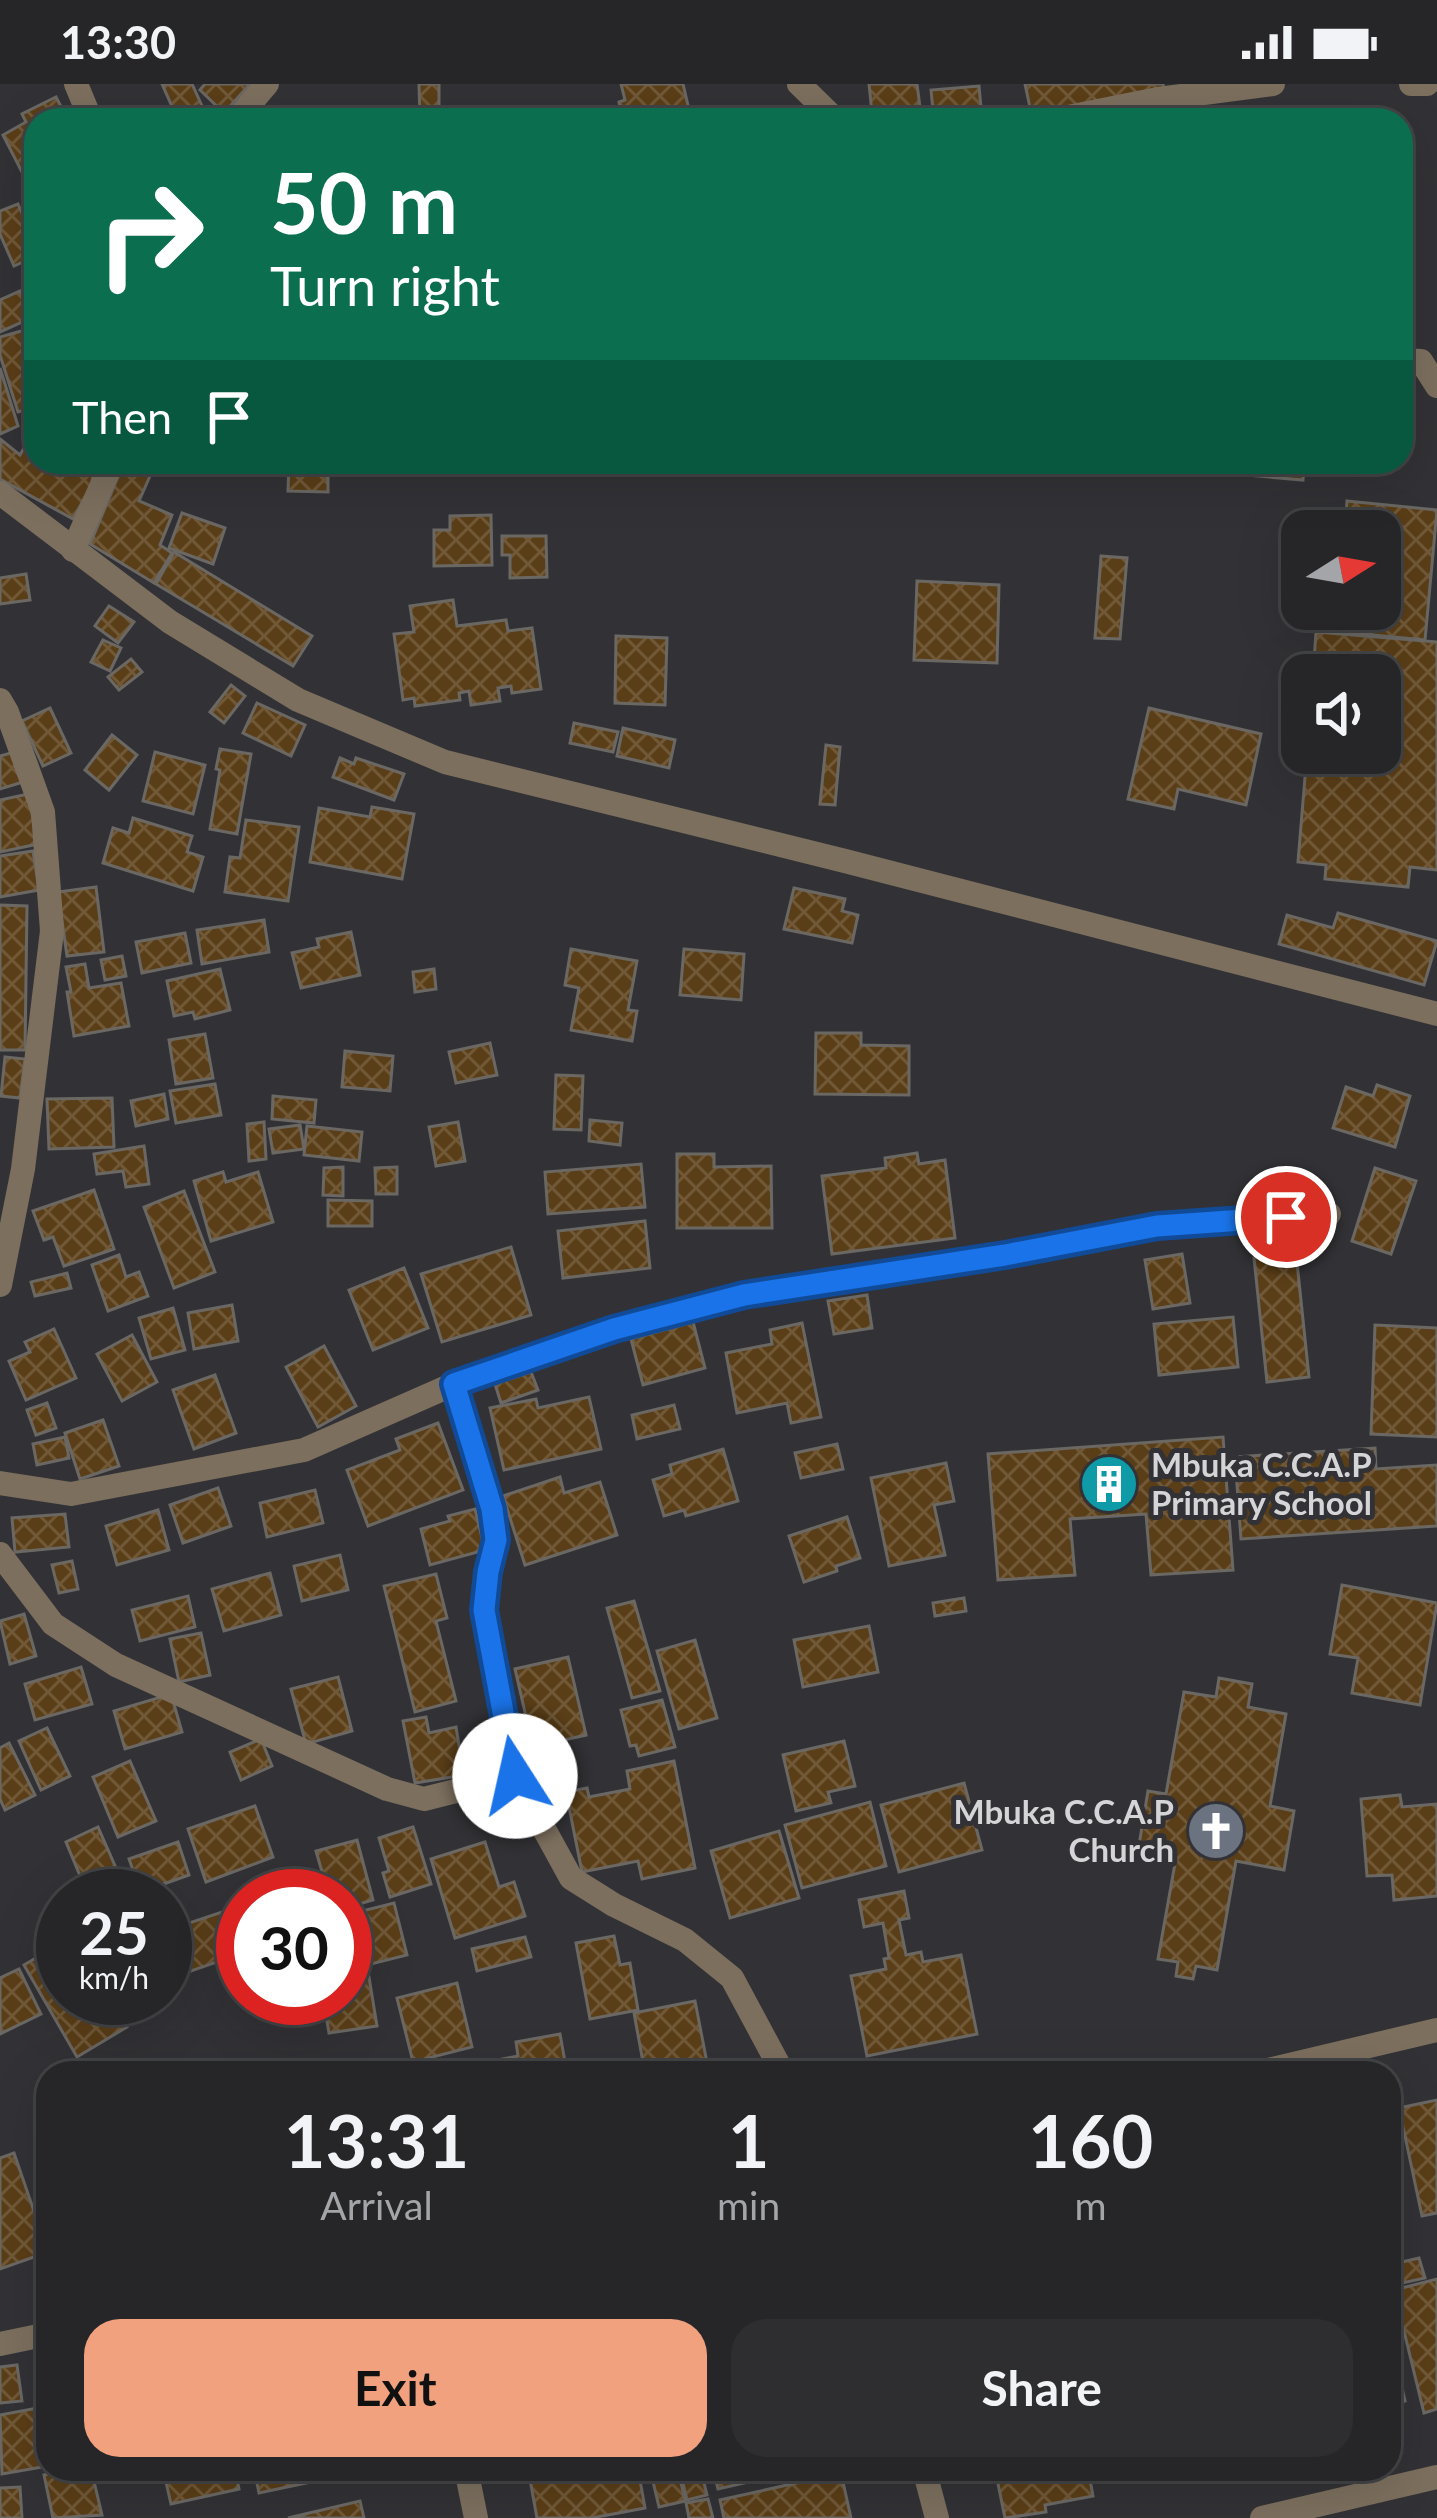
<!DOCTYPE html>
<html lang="en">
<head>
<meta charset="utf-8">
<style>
	body { margin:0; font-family:Lato,sans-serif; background:#2e2e30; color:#f1f3f6; height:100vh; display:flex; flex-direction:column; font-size:45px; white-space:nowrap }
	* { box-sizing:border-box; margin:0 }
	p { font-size:39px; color:#a4a5a8 }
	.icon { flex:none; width:66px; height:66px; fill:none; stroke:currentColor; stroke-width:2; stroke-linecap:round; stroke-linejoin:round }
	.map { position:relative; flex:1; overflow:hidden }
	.panel { position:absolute; left:36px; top:1977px; width:1365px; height:420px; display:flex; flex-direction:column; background:#262628; border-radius:36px; box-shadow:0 12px 48px #0002,0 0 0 3px #424345 }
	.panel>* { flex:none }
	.guide { position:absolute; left:24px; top:24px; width:1389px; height:366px; border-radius:36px; box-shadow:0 12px 48px #0002,0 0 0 3px #424345; background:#0b6e4f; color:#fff; overflow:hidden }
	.needle { width:78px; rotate:79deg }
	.buttons { position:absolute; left:1281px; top:426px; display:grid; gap:24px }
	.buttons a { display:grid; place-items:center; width:120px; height:120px; border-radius:24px; background:#262628; box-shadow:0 12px 48px #0002,0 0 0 3px #424345; font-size:60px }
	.speed { position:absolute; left:36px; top:1785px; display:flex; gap:24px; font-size:60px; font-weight:700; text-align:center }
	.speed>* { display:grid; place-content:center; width:156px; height:156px; border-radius:50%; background:#262628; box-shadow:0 12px 48px #0002,0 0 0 3px #424345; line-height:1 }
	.speed small { font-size:30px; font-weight:400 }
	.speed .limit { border:18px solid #d22; background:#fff; color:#111 }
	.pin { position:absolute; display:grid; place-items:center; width:102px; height:102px; color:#fff; margin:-51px; border:6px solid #fff; border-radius:50%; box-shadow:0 3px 12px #0007 }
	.me { position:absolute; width:132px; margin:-66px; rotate:350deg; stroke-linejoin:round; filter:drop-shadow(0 0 9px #0008) }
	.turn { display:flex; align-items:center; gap:42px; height:252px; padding:0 48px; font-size:54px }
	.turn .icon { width:156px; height:156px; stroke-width:2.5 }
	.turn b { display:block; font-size:84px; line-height:102px }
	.then { display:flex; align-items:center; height:114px; padding:0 48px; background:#0003; gap:24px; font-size:45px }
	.eta { display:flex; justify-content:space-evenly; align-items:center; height:204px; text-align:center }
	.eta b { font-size:72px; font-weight:700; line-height:84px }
	.action { display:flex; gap:24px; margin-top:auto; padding:24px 48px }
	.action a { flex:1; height:138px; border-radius:36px; background:#f1a17d; color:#111; font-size:48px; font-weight:700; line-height:138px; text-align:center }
	.action a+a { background:#2e2e30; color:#f1f3f6 }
	.status { display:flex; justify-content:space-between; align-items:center; height:84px; padding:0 60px; background:#262628; direction:ltr }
	.status svg { height:33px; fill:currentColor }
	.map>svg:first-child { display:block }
	.building { fill:url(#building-cross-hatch); stroke:#6b6864; stroke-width:3 }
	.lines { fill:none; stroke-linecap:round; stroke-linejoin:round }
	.minor { stroke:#7c6f5e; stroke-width:24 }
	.route-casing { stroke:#114b97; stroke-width:30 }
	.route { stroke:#1a73e8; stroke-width:21 }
	.labels { text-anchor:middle; stroke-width:10; stroke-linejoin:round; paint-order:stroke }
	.poi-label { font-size:33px; font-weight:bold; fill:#d5d5d8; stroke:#323236; text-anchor:start }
</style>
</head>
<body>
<div class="status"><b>13:30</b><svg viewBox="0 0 49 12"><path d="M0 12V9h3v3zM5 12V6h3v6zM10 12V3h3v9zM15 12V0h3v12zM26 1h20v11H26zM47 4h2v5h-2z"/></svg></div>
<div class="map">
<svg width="1437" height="2434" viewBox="0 0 1437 2434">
	<defs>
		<pattern id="building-cross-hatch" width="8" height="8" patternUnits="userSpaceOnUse" patternTransform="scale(3)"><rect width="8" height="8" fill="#5a3e17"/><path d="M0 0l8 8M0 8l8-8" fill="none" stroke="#715938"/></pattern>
	</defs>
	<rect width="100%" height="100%" fill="#323236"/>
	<g class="building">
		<polygon points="162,0 192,0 208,35 178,36"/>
		<polygon points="205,0 250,0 224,29 200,6"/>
		<polygon points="419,0 439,0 439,36 420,36"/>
		<polygon points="621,0 683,0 690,30 669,36 623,36 619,18 625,16"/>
		<polygon points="869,0 917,0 920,23 872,29"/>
		<polygon points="1025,0 1163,0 1164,6 1032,33"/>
		<polygon points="979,2 982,34 934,36 931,6"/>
		<polygon points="56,13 68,36 36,36 36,88 25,94 3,51 26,38 22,30"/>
		<polygon points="407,24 408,36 300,36 300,33"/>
		<polygon points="18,120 36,162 36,172 14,182 0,150 0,127"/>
		<polygon points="20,207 33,233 0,248 0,216"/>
		<polygon points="35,243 36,323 18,328 0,271 0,253"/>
		<polygon points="0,284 18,342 0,350"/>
		<polygon points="0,355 20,371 24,364 36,371 36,378 94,378 92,400 73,435 0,395"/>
		<polygon points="289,378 328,378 328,408 288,407"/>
		<polygon points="1246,378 1304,378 1303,396 1245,391"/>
		<polygon points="123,381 150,392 139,417 172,431 160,461 172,469 154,499 90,460"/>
		<polygon points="1347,417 1437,426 1425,556 1342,548 1343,538 1334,537 1335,525 1380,525 1380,447 1345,447 1345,445 1355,445 1356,432 1346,432"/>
		<polygon points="182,429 225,444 213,480 169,464"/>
		<polygon points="491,431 492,481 434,482 434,446 450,446 450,432"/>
		<polygon points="502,452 546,452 547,493 510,494 510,471 502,471"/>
		<polygon points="174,468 312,552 293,582 156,500"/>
		<polygon points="1101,472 1127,474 1120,555 1095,554"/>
		<polygon points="26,490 30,516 0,520 0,494"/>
		<polygon points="917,497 999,501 997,579 914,576"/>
		<polygon points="453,516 457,542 506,536 508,547 532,544 541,605 512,609 511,602 498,604 500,617 471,621 469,607 459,609 460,616 415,622 414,614 403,616 394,550 414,548 410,522"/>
		<polygon points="109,522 134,538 118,559 95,542"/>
		<polygon points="1316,548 1437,558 1437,786 1410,783 1408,803 1325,795 1326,781 1298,778 1307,669 1380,669 1380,591 1313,591"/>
		<polygon points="616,552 667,554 665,621 615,619"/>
		<polygon points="103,556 121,564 110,587 91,578"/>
		<polygon points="131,575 142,588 119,606 108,593"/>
		<polygon points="231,601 245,612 224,639 210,628"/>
		<polygon points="257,619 305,641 291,672 243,649"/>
		<polygon points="50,624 71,669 43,682 22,637"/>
		<polygon points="1149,624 1261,650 1246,721 1178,705 1174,725 1128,715"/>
		<polygon points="574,639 618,648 613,668 570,659"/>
		<polygon points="623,644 675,656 669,684 617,672"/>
		<polygon points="112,651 137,671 109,706 85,686"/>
		<polygon points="826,661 840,663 835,721 820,720"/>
		<polygon points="220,665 251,670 237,750 210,745 220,686 216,685"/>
		<polygon points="14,668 23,698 0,705 0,672"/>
		<polygon points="155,668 205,681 193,730 143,717"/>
		<polygon points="340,674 354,680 356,674 404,690 394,716 333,693"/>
		<polygon points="28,710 38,760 0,768 0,716"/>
		<polygon points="372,723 414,730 402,795 310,778 319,724 370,733"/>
		<polygon points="133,734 192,752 187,768 203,773 193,807 103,779 113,744 129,749"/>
		<polygon points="246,736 299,743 288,817 225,808 230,773 240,774"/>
		<polygon points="33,767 39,806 0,813 0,772"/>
		<polygon points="96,803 104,868 67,872 58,808"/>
		<polygon points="794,804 845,815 842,827 858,831 852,859 784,845"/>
		<polygon points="0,821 27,822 25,966 0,966"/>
		<polygon points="1338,829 1437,857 1424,901 1279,860 1287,831 1333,844"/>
		<polygon points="264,836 269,868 202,880 197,846"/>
		<polygon points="351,848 360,891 301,904 292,869 319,863 317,855"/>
		<polygon points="185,849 191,879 142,889 136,858"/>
		<polygon points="571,865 637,877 628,926 637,927 632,957 571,946 579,904 565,901"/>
		<polygon points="684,865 744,870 741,916 680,911"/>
		<polygon points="122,872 126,892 105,896 101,876"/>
		<polygon points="85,880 89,904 121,899 129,942 74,952 67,908 71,908 66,883"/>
		<polygon points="220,885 230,926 195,935 193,928 174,932 167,897"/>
		<polygon points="434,885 436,905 415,908 413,888"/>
		<polygon points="816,949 861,949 861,961 909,962 909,1011 815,1010"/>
		<polygon points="205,950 213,994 176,1000 169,956"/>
		<polygon points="490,959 497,991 456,999 449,968"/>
		<polygon points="345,967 393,972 390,1007 342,1003"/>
		<polygon points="5,973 25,975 20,1014 1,1012"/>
		<polygon points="556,991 583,992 581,1046 554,1045"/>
		<polygon points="215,1000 221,1031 176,1039 170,1007"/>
		<polygon points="1377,1001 1410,1012 1395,1063 1333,1044 1346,1003 1373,1012"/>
		<polygon points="164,1010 168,1035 136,1042 131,1017"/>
		<polygon points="273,1012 316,1016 314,1039 272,1035"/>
		<polygon points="112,1014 114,1063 49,1065 47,1015"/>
		<polygon points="590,1036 622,1039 620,1061 589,1057"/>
		<polygon points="264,1038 266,1075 249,1077 247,1040"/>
		<polygon points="458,1038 465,1077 436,1082 429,1043"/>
		<polygon points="300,1041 304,1065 273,1069 269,1045"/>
		<polygon points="307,1042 362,1048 359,1077 304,1071"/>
		<polygon points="144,1062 149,1100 126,1103 123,1087 97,1090 94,1070"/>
		<polygon points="917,1069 919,1080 945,1076 955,1154 832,1170 822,1092 886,1084 885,1074"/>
		<polygon points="677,1070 714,1070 714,1083 771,1082 772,1144 677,1144"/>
		<polygon points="641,1080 645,1123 548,1130 545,1088"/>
		<polygon points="343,1083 343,1112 323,1111 324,1084"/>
		<polygon points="397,1083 397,1110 376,1110 375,1084"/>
		<polygon points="1375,1084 1416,1097 1391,1170 1352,1157"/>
		<polygon points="223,1088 226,1098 258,1088 273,1138 211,1157 194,1097"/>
		<polygon points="94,1106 114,1165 64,1182 53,1153 44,1156 33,1127"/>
		<polygon points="184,1107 215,1188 174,1204 144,1123"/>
		<polygon points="328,1116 372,1117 372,1142 328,1142"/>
		<polygon points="645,1137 650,1184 563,1194 558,1147"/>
		<polygon points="511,1163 531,1231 442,1258 421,1190"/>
		<polygon points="1296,1169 1309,1293 1267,1298 1254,1174"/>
		<polygon points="1182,1170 1190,1219 1153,1225 1145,1176"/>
		<polygon points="119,1171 126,1193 139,1188 148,1212 108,1227 92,1181"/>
		<polygon points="404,1184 428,1244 373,1266 349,1206"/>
		<polygon points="67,1189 71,1204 35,1212 31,1198"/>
		<polygon points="867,1211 872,1244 834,1250 828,1217"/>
		<polygon points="232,1221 238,1257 194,1265 188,1229"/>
		<polygon points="173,1224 185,1266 151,1275 139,1234"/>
		<polygon points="1233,1233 1238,1283 1159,1291 1154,1240"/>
		<polygon points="693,1238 705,1284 643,1301 631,1255"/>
		<polygon points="802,1239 821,1333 791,1339 787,1319 737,1329 726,1269 772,1260 770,1246"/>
		<polygon points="1375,1241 1437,1244 1437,1353 1371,1350"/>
		<polygon points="54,1245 76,1294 26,1316 9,1277 30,1268 25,1258"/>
		<polygon points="132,1251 157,1298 122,1317 97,1270"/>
		<polygon points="324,1262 356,1322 318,1343 286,1283"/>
		<polygon points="531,1288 538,1306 501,1319 495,1300"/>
		<polygon points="215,1291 236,1349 194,1365 173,1306"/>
		<polygon points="589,1313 601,1365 504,1386 490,1324 536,1315 538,1324"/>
		<polygon points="47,1319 56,1344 36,1351 27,1326"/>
		<polygon points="674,1321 680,1345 637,1355 632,1331"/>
		<polygon points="103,1336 119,1382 80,1395 65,1349"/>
		<polygon points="438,1339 463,1406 368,1442 347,1386 400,1366 396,1355"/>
		<polygon points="65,1353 69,1374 37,1381 33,1360"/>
		<polygon points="1223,1353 1233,1486 1151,1491 1146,1430 1070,1435 1075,1491 998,1496 988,1370"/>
		<polygon points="837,1360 843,1385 801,1394 795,1369"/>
		<polygon points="1375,1364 1376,1385 1437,1381 1437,1442 1241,1455 1235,1373"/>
		<polygon points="723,1365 738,1417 686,1432 684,1426 664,1432 653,1396 672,1390 670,1381"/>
		<polygon points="946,1379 954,1417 934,1421 945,1471 889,1482 871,1394"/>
		<polygon points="560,1393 564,1409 600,1398 617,1451 525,1481 503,1412"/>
		<polygon points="218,1404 231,1442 183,1459 170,1421"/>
		<polygon points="315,1406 323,1439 267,1453 260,1419"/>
		<polygon points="475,1425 485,1466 430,1481 421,1445 450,1437 448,1432"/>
		<polygon points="158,1426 169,1466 117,1481 106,1442"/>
		<polygon points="65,1430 69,1463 15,1468 12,1434"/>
		<polygon points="847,1433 860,1474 836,1482 837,1487 804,1498 789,1452"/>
		<polygon points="340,1471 348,1506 302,1517 294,1482"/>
		<polygon points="72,1477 78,1505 59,1509 52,1481"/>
		<polygon points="270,1489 281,1531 224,1547 212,1505"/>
		<polygon points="436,1490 447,1534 436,1537 456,1617 415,1628 384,1502"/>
		<polygon points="1342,1501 1437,1519 1420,1621 1352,1609 1358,1574 1330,1570"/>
		<polygon points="188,1512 195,1543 140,1557 132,1526"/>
		<polygon points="964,1514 966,1527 935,1532 933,1519"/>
		<polygon points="634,1517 660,1607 632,1614 607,1524"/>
		<polygon points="24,1530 36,1572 10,1580 0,1537"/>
		<polygon points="869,1542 878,1588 803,1603 794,1556"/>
		<polygon points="201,1549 210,1591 179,1598 170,1555"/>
		<polygon points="695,1556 717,1634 679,1645 657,1567"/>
		<polygon points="568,1573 586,1651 533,1663 515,1585"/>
		<polygon points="81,1583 92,1620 35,1636 25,1600"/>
		<polygon points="338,1593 352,1647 306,1660 291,1605"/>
		<polygon points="1219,1594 1252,1600 1248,1623 1286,1630 1270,1722 1294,1727 1284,1786 1236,1777 1217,1886 1196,1882 1193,1895 1176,1892 1178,1878 1158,1875 1176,1774 1138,1767 1148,1707 1166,1710 1184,1608 1216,1613"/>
		<polygon points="171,1610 182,1648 125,1665 114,1627"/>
		<polygon points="662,1616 675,1663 639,1672 636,1661 630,1662 621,1626"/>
		<polygon points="426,1633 429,1649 456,1643 464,1691 415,1699 403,1637"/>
		<polygon points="47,1644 70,1692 41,1706 19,1657"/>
		<polygon points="261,1655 272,1682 241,1696 230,1668"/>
		<polygon points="844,1657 855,1702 828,1708 831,1719 796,1727 783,1671"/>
		<polygon points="9,1659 35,1711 5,1726 0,1715 0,1664"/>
		<polygon points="130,1677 156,1737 118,1753 93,1693"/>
		<polygon points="674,1677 695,1784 642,1795 638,1777 582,1788 566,1708 587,1704 589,1713 630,1705 627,1687"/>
		<polygon points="964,1699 982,1766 899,1788 881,1721"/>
		<polygon points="1400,1711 1402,1723 1437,1720 1437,1812 1394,1816 1392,1791 1367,1792 1361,1715"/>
		<polygon points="870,1718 886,1782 802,1804 785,1741"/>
		<polygon points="255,1722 273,1773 206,1798 188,1745"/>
		<polygon points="98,1743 116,1784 83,1799 66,1758"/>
		<polygon points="413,1743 431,1800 390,1813 383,1789 389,1787 379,1754"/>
		<polygon points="779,1747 799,1814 730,1834 711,1767"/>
		<polygon points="357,1756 373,1816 345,1824 345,1812 329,1812 316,1767"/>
		<polygon points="178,1758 189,1791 141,1808 129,1775"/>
		<polygon points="485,1758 499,1803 514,1798 525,1832 455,1854 431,1775"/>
		<polygon points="127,1790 136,1812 84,1812 82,1809"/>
		<polygon points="904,1807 909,1834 899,1836 906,1871 921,1868 923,1878 961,1871 977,1950 867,1972 851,1892 886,1885 884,1875 889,1874 883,1839 864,1843 859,1816"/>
		<polygon points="394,1819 407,1871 363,1882 350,1830"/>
		<polygon points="243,1821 243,1869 165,1896 165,1847"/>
		<polygon points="614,1852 620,1881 630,1879 638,1926 590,1935 576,1859"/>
		<polygon points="525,1853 531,1873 477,1887 472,1865"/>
		<polygon points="63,1858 63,1914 110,1914 127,1943 77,1973 24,1881"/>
		<polygon points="19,1885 41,1930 0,1950 0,1894"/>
		<polygon points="369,1893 377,1942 329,1949 323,1914 345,1914 345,1897"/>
		<polygon points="457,1899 472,1963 413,1978 397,1914"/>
		<polygon points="695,1917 709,1989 645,1989 634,1929"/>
		<polygon points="560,1950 567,1989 452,1989 452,1985 518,1972 516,1958"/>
		<polygon points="1437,2016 1437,2129 1422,2132 1399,2024"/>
		<polygon points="14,2069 48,2168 0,2185 0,2074"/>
		<polygon points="1419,2174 1425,2194 1389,2202 1389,2181"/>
		<polygon points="1437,2195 1437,2325 1424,2329 1394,2206"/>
		<polygon points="1389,2246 1405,2317 1389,2321"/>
		<polygon points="17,2281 22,2317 0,2319 0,2283"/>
		<polygon points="48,2322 48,2382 2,2390 0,2331"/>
		<polygon points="71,2385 91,2385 102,2431 53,2434 44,2391"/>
		<polygon points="163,2385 235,2385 239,2405 171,2420"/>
		<polygon points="254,2385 318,2385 320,2396 259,2409"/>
		<polygon points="555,2385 638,2385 645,2424 592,2434 537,2434 529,2390"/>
		<polygon points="650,2385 678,2385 685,2417 659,2423"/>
		<polygon points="713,2385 805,2385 718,2405"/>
		<polygon points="995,2385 1088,2385 1093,2412 1045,2421 1046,2428 1005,2434"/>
		<polygon points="841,2389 851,2434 724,2434 720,2416"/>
		<polygon points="702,2391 707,2411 687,2416 682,2395"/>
		<polygon points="20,2403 22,2434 0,2434 0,2404"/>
		<polygon points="708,2415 713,2434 689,2434 686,2419"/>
		<polygon points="360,2417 364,2434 288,2434"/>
	</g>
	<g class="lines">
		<g class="minor">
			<polyline points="76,0 91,36"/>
			<polyline points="799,0 836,36"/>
			<polyline points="1411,0 1427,0"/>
			<polyline points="236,36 267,0"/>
			<polyline points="1053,36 1158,15 1273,0"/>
			<polyline points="1401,276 1421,277 1437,302"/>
			<polyline points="0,409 170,538 298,616 445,678 845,777 1437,930"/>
			<polyline points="73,466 112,378"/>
			<polyline points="0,616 7,628 43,728 52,847 23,1085 0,1201"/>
			<polyline points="454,1300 492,1425 496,1456 488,1488 484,1525 515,1692 571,1794 614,1821 685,1856 732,1894 783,1989"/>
			<polyline points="0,1399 71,1410 304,1366 454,1300 614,1245 744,1211 1005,1171 1157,1142 1329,1130"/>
			<polyline points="0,1470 53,1540 116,1581 387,1705 424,1715 515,1692"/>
			<polyline points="1255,1989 1437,1946"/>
			<polyline points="0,2260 48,2250"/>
			<polyline points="466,2385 476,2434"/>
			<polyline points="924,2385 937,2434"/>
			<polyline points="1262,2434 1437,2393"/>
		</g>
	</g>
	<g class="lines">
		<defs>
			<polyline id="route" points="515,1692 484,1526 488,1488 496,1456 492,1425 454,1300 614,1245 744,1211 1005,1171 1157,1142 1286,1133"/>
		</defs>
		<use href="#route" class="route-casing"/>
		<use href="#route" class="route"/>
	</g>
	<defs>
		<symbol id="building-disc" viewBox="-11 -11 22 22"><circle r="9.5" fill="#0f9aa8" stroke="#323236"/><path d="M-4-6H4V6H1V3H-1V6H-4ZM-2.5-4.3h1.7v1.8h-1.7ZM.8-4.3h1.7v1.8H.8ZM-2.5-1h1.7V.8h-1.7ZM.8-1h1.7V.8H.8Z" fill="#fff"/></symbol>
		<symbol id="church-disc" viewBox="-11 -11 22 22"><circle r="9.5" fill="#6b7280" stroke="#323236"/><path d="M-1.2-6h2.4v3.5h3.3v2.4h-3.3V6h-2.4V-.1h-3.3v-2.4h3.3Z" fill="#fff"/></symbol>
	</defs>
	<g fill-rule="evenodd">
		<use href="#building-disc" x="1076" y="1367" width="66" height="66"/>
		<use href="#church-disc" x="1183" y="1714" width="66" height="66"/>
	</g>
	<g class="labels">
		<g class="poi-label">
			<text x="1151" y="1393">Mbuka C.C.A.P<tspan x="1151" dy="38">Primary School</tspan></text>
			<text x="1174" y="1740" text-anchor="end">Mbuka C.C.A.P<tspan x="1174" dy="38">Church</tspan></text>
		</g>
	</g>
</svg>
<div class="buttons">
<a><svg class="needle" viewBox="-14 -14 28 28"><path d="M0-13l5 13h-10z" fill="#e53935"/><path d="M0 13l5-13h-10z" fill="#a4a5a8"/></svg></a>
<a><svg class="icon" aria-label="sound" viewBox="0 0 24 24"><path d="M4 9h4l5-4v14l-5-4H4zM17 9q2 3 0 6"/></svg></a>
</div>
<div class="speed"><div>25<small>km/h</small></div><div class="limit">30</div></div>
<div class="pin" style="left:1286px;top:1133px;background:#d93025"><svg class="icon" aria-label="arrive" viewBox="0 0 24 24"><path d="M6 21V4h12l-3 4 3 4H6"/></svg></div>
<svg class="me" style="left:515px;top:1692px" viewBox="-20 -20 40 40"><circle r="19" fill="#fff"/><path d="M0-13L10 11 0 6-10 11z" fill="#1a73e8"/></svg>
<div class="guide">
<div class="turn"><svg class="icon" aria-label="right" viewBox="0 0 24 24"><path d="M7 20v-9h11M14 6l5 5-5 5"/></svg><div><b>50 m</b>Turn right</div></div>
<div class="then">Then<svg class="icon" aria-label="arrive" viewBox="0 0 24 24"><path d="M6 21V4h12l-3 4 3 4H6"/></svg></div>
</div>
<section class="panel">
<div class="eta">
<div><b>13:31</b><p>Arrival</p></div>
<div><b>1</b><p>min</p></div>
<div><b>160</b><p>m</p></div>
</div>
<div class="action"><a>Exit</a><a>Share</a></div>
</section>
</div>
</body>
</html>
